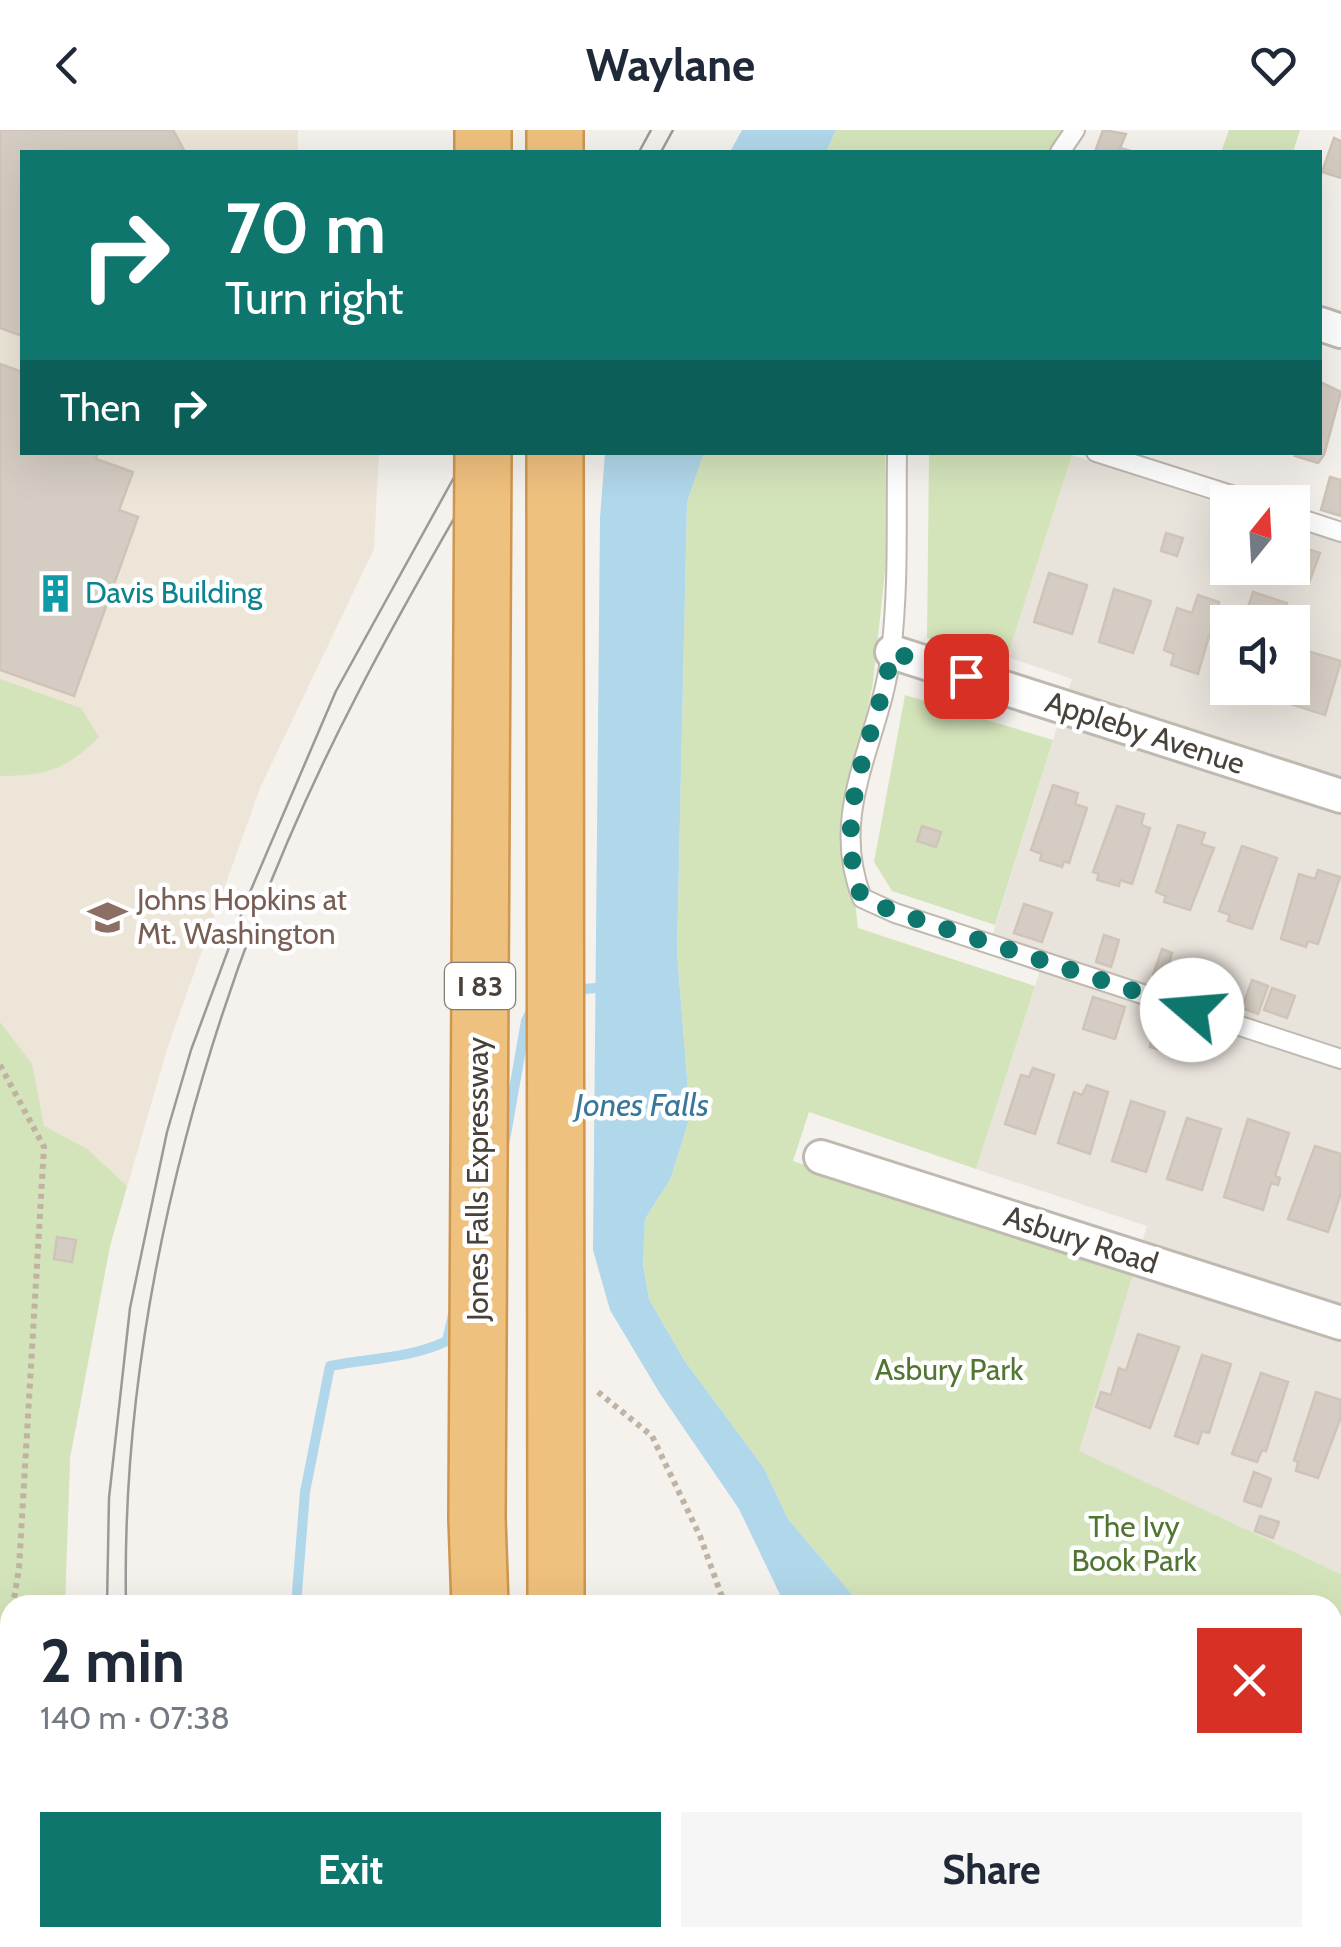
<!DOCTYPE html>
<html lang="en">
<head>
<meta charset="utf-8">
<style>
	body { margin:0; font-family:Cabin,sans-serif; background:#f6f6f7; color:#1f2937; height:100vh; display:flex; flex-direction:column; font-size:38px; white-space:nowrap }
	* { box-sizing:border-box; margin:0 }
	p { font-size:32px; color:#747a83 }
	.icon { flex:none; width:55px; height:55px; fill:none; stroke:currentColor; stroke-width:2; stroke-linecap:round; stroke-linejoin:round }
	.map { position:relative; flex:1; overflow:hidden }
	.sheet { position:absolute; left:0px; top:1465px; width:1342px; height:352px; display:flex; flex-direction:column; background:#fff; border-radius:30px 30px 0 0; box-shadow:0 10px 40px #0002 }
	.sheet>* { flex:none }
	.banner { position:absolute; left:20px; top:20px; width:1302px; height:305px; border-radius:0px; box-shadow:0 10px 40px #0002; background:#0f766e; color:#fff; overflow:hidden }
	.needle { width:65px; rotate:18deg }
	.controls { position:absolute; left:1210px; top:355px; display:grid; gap:20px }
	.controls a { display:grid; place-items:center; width:100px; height:100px; border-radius:0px; background:#fff; box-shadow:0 10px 40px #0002; font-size:50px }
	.pin { position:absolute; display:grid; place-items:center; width:85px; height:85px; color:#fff; margin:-42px; border-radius:20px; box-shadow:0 5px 15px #0006 }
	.me { position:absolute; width:110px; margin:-55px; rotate:288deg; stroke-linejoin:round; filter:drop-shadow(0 0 8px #0008) }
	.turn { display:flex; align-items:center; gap:35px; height:210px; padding:0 40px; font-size:45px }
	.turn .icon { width:130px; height:130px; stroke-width:2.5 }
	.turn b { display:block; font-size:70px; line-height:85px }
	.then { display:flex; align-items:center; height:95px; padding:0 40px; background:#0003; gap:20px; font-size:38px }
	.round { display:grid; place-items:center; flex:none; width:105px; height:105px; border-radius:0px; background:#f6f6f7 }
	.overview { display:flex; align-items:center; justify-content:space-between; height:170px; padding:0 40px }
	h1 { font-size:60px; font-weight:800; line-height:75px }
	.button { display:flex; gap:20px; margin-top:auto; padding:20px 40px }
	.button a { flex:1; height:115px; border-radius:0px; background:#0f766e; color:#fff; font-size:40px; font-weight:800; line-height:115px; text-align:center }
	.button a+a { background:#f6f6f7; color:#1f2937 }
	header { display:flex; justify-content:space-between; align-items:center; height:130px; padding:0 40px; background:#fff; font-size:45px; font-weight:800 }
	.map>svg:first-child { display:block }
	.residential { fill:#e8e3db; fill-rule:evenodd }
	.education { fill:#ece5d8 }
	.green { fill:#d4e4ba }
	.parking { fill:#e4e2e0 }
	.water { fill:#b1d7ea }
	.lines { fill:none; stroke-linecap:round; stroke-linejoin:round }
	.stream { stroke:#b1d7ea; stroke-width:10 }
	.building { fill:#d5cdc3; stroke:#cfc4b7; stroke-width:2.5 }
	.lane-casing { stroke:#bfb9b0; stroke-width:22 }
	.street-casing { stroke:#bfb9b0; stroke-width:38 }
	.highway-casing { stroke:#ce964e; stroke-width:60 }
	.path { stroke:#c0b3a3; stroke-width:6; stroke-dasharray:5 5; stroke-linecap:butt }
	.lane { stroke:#fff; stroke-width:18 }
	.street { stroke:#fff; stroke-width:32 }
	.highway { stroke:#efc17e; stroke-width:55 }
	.tram { stroke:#9a9a9a; stroke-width:2.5 }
	.highway-bridge-casing { stroke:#ce964e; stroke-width:60; stroke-linecap:butt }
	.highway-bridge { stroke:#efc17e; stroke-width:55 }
	.route { stroke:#0f766e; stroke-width:18; stroke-dasharray:0 32.4 }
	.labels { text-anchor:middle; stroke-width:9; stroke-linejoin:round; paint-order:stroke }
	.shield { fill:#fff; stroke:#807b76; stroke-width:2.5 }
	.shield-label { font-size:28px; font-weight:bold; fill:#49423b }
	.culture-label { font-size:30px; fill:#0d838f; stroke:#fff; text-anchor:start }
	.street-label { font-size:30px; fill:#49423b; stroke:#fff }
	.education-label { font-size:30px; fill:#785e54; stroke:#fff; text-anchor:start }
	.park-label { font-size:30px; fill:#517533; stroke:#fff }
	.water-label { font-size:32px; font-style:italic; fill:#3a789b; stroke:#fff }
</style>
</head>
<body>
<header><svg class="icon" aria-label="back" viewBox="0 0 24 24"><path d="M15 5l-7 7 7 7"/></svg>Waylane<svg class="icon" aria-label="heart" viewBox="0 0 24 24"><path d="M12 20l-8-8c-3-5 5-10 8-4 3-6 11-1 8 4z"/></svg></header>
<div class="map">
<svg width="1341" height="1817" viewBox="0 0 1341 1817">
	<rect width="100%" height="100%" fill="#f5f2ed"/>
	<path class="residential" d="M 1072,325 L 1227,376 L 1228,438 L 1292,438 L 1293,397 L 1341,413 L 1341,1444 L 1078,1321 L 1147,1096 L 976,1039 L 1043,831 L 990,813 L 1072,549 L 1007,527 ZM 1228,492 L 1292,492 L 1292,558 L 1228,558 Z"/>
	<polygon class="education" points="0,0 298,0 298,22 22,22 22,322 379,323 374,419 260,658 168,916 110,1116 70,1328 65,1475 10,1475 10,1774 0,1772"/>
	<g class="green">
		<polygon points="836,0 1063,0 1056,22 826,22"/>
		<polygon points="1229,0 1300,0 1293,22 1221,22"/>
		<polygon points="1065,322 1072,325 1004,537 927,508 929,323"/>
		<polygon points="704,323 885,323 887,424 873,552 846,690 858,798 1035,856 976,1039 809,982 793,1031 1133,1144 1079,1321 1341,1444 1341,1817 1060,1817 1054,1808 1332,1808 1332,1475 861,1475 788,1389 764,1338 684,1230 649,1169 643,1132 645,1089 671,1048 690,986 677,822 687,372"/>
		<path d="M 0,549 L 81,578 L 99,607 C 67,639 46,646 0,646 Z"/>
		<polygon points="905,565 1053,610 995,795 892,761 874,732"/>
		<polygon points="0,892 32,934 44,996 87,1019 127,1056 110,1116 70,1328 65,1475 10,1475 10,1774 0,1772"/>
	</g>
	<polygon class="parking" points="772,1808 920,1808 925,1817 772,1817"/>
	<g class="water">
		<polygon points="742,0 836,0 826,22 730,22"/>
		<polygon points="605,323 704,323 687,372 677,822 690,986 671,1048 645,1089 643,1133 649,1169 684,1230 764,1338 788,1389 861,1475 785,1475 739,1379 659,1262 610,1180 593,1120 600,388"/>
	</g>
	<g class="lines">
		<g class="stream">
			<polyline points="571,860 609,857"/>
			<polyline points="504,1016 526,891 533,877"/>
			<path d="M 296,1475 L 305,1362 L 330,1236 C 371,1228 408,1229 447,1211 L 454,1180"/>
			<polyline points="10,1682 5,1682 10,1723"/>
			<polyline points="0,1737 10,1724"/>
			<polyline points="215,1808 216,1817"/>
		</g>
	</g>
	<g class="building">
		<polygon points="0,0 173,0 185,22 22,22 22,206 0,198"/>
		<polygon points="1103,0 1126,4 1120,18 1134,22 1095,22"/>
		<polygon points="1334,8 1341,11 1341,48 1322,42"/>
		<polygon points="0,234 22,242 22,322 98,322 96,329 133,342 119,380 138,387 74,566 0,540"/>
		<polygon points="1320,252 1341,262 1324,325 1318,333 1295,326 1296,322 1320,322"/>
		<polygon points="1330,347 1341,350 1341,386 1321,380"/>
		<polygon points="1166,403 1183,408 1177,426 1161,421"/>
		<polygon points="1292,414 1320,423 1309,453 1264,438 1292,438"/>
		<polygon points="1049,443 1087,455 1072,504 1034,492"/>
		<polygon points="1114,459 1151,471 1133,523 1099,512"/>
		<polygon points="1253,462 1287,473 1281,492 1243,492"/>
		<polygon points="1198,465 1219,472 1198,544 1171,535 1174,524 1164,520 1177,478 1192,483"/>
		<polygon points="1304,520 1341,531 1325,585 1287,573"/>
		<polygon points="1053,655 1078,663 1075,674 1087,678 1069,733 1064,731 1062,737 1040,730 1042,724 1031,720"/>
		<polygon points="1117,676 1144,684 1141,695 1150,698 1132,754 1120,750 1119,756 1097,750 1099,744 1093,742"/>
		<polygon points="1178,695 1205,703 1201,714 1214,718 1190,780 1164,772 1166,766 1156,762"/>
		<polygon points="922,696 941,702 936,717 917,711"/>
		<polygon points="1242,716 1277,728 1252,799 1228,791 1230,785 1219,781"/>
		<polygon points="1318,740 1340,747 1318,814 1308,811 1306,817 1281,809 1299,744 1315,749"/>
		<polygon points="1024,774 1052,783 1042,812 1014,803"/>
		<polygon points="1104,805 1119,810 1111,837 1096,832"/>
		<polygon points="1162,819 1172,823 1164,849 1153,845"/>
		<polygon points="1252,850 1268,856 1258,884 1242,878"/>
		<polygon points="1272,858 1295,866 1287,888 1264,880"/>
		<polygon points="1093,867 1125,877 1115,909 1083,899"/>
		<polygon points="1157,890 1175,894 1167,922 1150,917"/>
		<polygon points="1033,938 1054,945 1035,1004 1005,994 1021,945 1029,947"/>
		<polygon points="1087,955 1108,962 1090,1024 1058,1013 1074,962 1082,965"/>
		<polygon points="1131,971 1165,982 1146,1042 1112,1031"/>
		<polygon points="1187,988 1221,999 1202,1060 1167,1049"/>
		<polygon points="1248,989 1289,1003 1275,1046 1280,1048 1278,1055 1271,1053 1263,1080 1224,1067"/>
		<polygon points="1315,1016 1341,1024 1341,1063 1328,1102 1288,1089"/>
		<polygon points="57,1107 76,1110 72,1132 54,1129"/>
		<polygon points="1138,1204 1179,1217 1150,1298 1096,1277 1101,1262 1111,1265 1119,1238 1126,1241"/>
		<polygon points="1202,1225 1231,1234 1209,1303 1202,1301 1198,1314 1175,1306"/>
		<polygon points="1261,1243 1288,1252 1266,1321 1262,1320 1257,1332 1232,1324"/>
		<polygon points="1316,1262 1341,1270 1341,1287 1318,1348 1296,1341 1298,1332 1294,1330"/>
		<polygon points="1254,1342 1271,1349 1261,1377 1244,1371"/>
		<polygon points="1260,1386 1279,1392 1273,1408 1255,1401"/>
	</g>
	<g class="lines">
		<defs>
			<g id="lane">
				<polyline points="1060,22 1075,0"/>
				<path d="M 897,322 C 896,388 899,456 891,522 C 882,608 827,679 862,768 L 895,783 L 1341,929"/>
				<polyline points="1096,322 1253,372"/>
				<polyline points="1292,386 1341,402"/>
			</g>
			<g id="street">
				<polyline points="1320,194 1341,201"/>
				<polyline points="892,522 1341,666"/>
				<polyline points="821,1027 1341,1193"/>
			</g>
			<g id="highway">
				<polyline points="483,0 483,22"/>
				<polyline points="555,22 555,0"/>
				<polyline points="555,322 556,1475"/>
				<polyline points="477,1389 480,1475"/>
				<polyline points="498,1808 499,1817"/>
				<polyline points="572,1808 572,1817"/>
			</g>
		</defs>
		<use href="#lane" class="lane-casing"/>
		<use href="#street" class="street-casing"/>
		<use href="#highway" class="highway-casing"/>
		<g class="path">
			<polyline points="0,935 44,1017 19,1438 13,1475"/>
			<polyline points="598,1262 652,1306 700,1406 725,1475"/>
			<polyline points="0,1520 6,1512 10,1491"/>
			<polyline points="1332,1588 1341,1600"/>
			<polyline points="721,1817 721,1808"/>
		</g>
		<use href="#lane" class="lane"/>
		<use href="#street" class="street"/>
		<use href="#highway" class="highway"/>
		<g class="tram">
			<polyline points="639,22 651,0"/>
			<polyline points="661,22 673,0"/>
			<polyline points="107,1475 109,1368 130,1178 167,1002 191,920 247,769 336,561 468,322"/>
			<path d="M 126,1475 C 120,1167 215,839 356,567 C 398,484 446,403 492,322"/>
			<polyline points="139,1808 141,1817"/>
			<polyline points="160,1808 161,1817"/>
		</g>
		<defs>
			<polyline id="highway-bridge" points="477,1389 483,322"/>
		</defs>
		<use href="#highway-bridge" class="highway-bridge-casing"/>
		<use href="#highway-bridge" class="highway-bridge"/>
	</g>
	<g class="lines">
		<path class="route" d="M 966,546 L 892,522 C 877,604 829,684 862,768 L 895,782 L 1192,880"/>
	</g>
	<defs>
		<symbol id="building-bare" viewBox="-9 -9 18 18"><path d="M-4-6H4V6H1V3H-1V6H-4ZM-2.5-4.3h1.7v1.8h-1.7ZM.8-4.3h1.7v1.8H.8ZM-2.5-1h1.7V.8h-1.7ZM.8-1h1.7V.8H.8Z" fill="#0f9aa8" stroke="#fff" stroke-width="2.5" paint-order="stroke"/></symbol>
		<symbol id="university-bare" viewBox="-9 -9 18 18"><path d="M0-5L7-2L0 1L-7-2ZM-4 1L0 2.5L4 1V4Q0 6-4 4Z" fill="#8d6e63" stroke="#fff" stroke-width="2.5" paint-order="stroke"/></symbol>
	</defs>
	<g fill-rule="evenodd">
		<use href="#building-bare" x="28" y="436" width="55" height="55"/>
		<use href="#university-bare" x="80" y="760" width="55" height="55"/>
	</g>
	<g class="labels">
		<rect class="shield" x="445" y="833" width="70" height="46" rx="8"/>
		<g class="shield-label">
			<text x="480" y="866">I 83</text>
		</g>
		<g class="culture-label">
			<text x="85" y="473">Davis Building</text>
		</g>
		<g class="street-label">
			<text transform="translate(1145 603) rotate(18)" y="10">Appleby Avenue</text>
			<text transform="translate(478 1049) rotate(-90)" y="10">Jones Falls Expressway</text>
			<text transform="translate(1081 1110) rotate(18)" y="10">Asbury Road</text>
		</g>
		<g class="education-label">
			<text x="137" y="780">Johns Hopkins at<tspan x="137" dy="34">Mt. Washington</tspan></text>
		</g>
		<g class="park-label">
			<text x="949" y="1250">Asbury Park</text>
			<text x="1134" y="1407">The Ivy<tspan x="1134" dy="34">Book Park</tspan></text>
		</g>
		<g class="water-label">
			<text x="642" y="986">Jones Falls</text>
		</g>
	</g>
</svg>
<div class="controls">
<a><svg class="needle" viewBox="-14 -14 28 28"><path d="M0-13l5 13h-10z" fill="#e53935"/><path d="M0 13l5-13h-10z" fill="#747a83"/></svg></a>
<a><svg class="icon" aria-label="sound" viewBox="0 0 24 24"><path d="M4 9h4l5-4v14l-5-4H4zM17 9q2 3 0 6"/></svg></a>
</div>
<div class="pin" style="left:966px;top:546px;background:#d93025"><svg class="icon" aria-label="arrive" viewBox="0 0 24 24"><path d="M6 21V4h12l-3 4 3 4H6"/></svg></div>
<svg class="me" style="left:1192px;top:880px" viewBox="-20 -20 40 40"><circle r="19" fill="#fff"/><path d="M0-13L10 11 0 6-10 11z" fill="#0f766e"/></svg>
<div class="banner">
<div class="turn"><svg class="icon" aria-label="right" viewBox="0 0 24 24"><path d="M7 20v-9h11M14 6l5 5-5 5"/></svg><div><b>70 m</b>Turn right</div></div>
<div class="then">Then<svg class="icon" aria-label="right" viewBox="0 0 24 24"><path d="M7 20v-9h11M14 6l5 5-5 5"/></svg></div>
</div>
<section class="sheet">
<div class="overview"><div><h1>2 min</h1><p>140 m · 07:38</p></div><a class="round" style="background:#d93025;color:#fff"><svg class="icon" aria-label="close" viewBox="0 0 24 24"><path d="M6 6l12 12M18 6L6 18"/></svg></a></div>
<div class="button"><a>Exit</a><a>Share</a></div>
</section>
</div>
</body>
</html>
